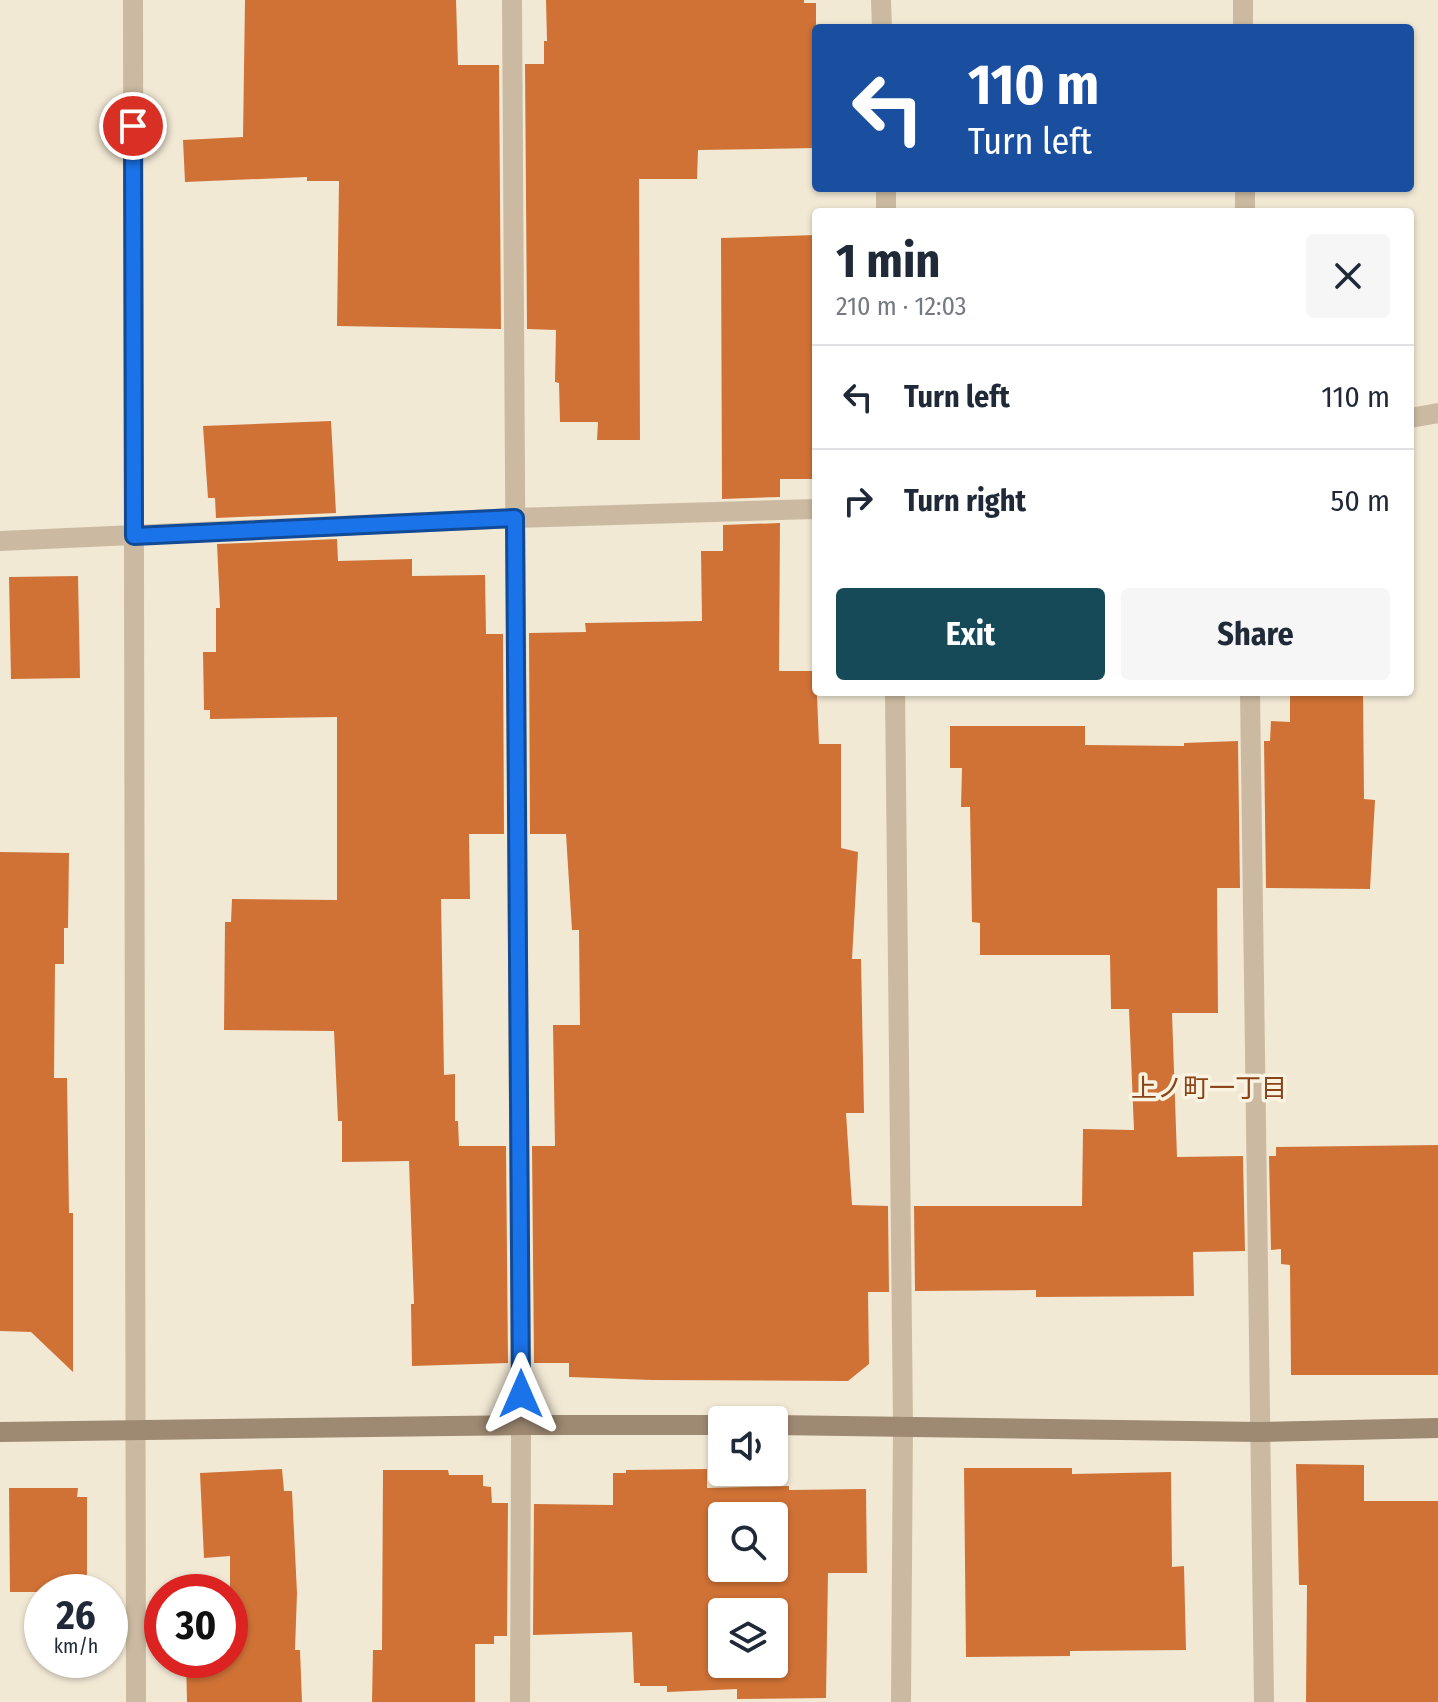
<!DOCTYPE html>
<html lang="en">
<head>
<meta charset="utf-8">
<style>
	body { margin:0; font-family:"Fira Sans Condensed","Noto Sans JP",sans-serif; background:#f6f6f7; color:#1f2937; height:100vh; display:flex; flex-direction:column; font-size:30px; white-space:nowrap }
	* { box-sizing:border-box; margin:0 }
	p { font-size:26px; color:#747a83 }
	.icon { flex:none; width:44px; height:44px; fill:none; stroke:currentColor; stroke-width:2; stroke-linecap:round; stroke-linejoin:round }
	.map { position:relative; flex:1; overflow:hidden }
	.details { position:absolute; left:812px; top:208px; width:602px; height:488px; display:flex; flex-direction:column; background:#fff; border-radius:8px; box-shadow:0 2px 6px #0004 }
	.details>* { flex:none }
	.top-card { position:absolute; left:812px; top:24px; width:602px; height:168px; border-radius:8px; box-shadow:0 2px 6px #0004; background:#1a4fa0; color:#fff; overflow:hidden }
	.buttons { position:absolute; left:708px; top:1406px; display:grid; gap:16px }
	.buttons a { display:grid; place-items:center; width:80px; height:80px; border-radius:8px; background:#fff; box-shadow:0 2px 6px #0004; font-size:40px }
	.speed { position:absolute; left:24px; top:1574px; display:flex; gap:16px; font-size:40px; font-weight:700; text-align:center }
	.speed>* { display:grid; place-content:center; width:104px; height:104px; border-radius:50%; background:#fff; box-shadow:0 2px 6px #0004; line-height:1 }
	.speed small { font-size:20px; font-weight:400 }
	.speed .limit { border:12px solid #d22; background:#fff; color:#111 }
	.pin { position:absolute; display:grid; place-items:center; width:68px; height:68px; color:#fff; margin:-34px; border:4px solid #fff; border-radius:50%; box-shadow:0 2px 8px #0007 }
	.me { position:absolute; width:88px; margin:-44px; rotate:0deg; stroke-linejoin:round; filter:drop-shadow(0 0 6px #0008) }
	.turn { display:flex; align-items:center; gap:28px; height:168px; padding:0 24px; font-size:36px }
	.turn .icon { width:104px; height:104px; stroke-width:2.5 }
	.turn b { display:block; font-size:56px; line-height:68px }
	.round { display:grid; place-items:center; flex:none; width:84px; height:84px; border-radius:8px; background:#f6f6f7 }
	.summary { display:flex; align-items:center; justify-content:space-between; height:136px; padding:0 24px }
	h1 { font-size:48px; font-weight:700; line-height:60px }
	.primary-button { display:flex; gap:16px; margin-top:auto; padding:16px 24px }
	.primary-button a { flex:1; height:92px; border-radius:8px; background:#174a59; color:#fff; font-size:32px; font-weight:700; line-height:92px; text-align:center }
	.primary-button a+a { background:#f6f6f7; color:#1f2937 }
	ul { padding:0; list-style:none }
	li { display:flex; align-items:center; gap:24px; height:104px; padding:0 24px; border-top:2px solid #e0e1e3 }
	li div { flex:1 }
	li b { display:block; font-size:30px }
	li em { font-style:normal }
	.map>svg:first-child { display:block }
	.building { fill:#d07236; fill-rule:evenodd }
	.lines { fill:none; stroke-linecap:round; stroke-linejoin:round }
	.street { stroke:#cbbaa1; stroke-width:20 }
	.secondary { stroke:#9e8972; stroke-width:20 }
	.route-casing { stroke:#114b97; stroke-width:20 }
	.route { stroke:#1a73e8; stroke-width:14 }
	.labels { text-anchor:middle; stroke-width:7; stroke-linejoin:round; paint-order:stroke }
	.neighbourhood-label { font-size:26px; fill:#894317; stroke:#faf3e1 }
</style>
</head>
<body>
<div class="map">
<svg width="1438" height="1702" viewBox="0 0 1438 1702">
	<rect width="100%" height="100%" fill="#f2e9d5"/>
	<g class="building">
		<polygon points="245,0 456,0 458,65 499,65 501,329 337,326 339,181 307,181 307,177 185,182 183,140 243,137"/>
		<polygon points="546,0 804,0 804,3 816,3 816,148 698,150 697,179 639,179 640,440 597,440 598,422 560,422 559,383 555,382 556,330 527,329 525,64 544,64 544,41 547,41"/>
		<polygon points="816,235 816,479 780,479 780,497 722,499 721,238"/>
		<polygon points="331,421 336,513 216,518 215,498 208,498 203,426"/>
		<polygon points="780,523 779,671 816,671 819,744 841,744 841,848 858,852 852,959 861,959 864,1113 846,1113 852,1205 888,1206 889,1292 868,1292 869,1364 848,1381 652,1380 569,1377 569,1363 534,1363 532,1146 555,1146 553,1025 580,1025 579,930 572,930 566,834 530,834 529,633 586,632 585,623 702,621 701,551 723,551 723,525"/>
		<polygon points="337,539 338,561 412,559 412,576 485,575 486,634 503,634 504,834 469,834 470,899 441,899 444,1075 455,1074 455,1121 458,1121 459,1146 506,1146 508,1363 412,1366 411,1304 414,1304 409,1161 342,1162 342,1121 338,1121 334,1031 224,1030 225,922 231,922 232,899 337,900 337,717 210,719 210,710 204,710 203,652 216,652 216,608 220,608 217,544"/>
		<polygon points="78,576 80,678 11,679 9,577"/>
		<polygon points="1290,692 1363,692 1364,799 1375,800 1370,889 1266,888 1264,741 1270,741 1271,721 1290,722"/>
		<polygon points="950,726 1085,726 1085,745 1184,746 1184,743 1238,741 1240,888 1217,888 1218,1013 1172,1013 1177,1157 1243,1156 1245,1251 1193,1252 1194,1296 1036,1297 1036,1290 915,1291 914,1206 1082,1206 1083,1129 1134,1130 1129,1009 1111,1009 1110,955 980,955 980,923 972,922 970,807 961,807 962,768 950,768"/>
		<polygon points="0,852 69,853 68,928 64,928 64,964 55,964 54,1078 67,1078 69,1213 73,1213 73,1372 31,1332 0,1331"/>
		<polygon points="1438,1145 1438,1375 1291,1375 1290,1265 1281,1264 1281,1249 1271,1250 1269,1156 1276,1156 1276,1147"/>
		<polygon points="1296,1464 1364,1465 1364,1501 1438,1501 1438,1702 1306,1702 1307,1585 1299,1585"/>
		<polygon points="964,1468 1072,1468 1072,1474 1171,1472 1172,1567 1184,1566 1186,1650 1070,1651 1070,1656 966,1657"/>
		<polygon points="282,1469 284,1491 292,1491 297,1593 295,1650 300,1650 302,1702 187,1702 186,1660 230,1660 230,1556 204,1558 200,1473"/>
		<path d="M 707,1469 L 707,1488 L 789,1486 L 789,1490 L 866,1489 L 867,1573 L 828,1573 L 826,1698 L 737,1699 L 737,1689 L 667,1692 L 667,1686 L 640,1686 L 640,1683 L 634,1683 L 632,1632 L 533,1635 L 534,1504 L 613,1505 L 613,1473 L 626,1473 L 626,1470 ZM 722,1516 L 774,1516 L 774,1568 L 722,1568 ZM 722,1612 L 774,1612 L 774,1664 L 722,1664 Z"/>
		<polygon points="383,1470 448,1470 449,1475 483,1475 483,1486 491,1487 492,1503 508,1503 507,1636 494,1636 494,1644 475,1644 475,1702 372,1702 373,1650 382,1650"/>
		<polygon points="9,1488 78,1488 77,1497 87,1497 87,1592 10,1592"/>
	</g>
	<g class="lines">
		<g class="street">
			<polyline points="133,0 136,1702"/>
			<polyline points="512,0 521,1425 520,1702"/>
			<polyline points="881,0 882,28"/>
			<polyline points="1243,0 1243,28"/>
			<polyline points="886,188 886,212"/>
			<polyline points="1245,188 1245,212"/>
			<polyline points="1410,418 1438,413"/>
			<polyline points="0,541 515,518 816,509"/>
			<polyline points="895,692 903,1425 901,1702"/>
			<polyline points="1250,692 1264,1702"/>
		</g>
		<g class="secondary">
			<polyline points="774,1425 1260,1432 1438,1428"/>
			<polyline points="0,1432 521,1425 722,1425"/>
		</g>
	</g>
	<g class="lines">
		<defs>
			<polyline id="route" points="133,126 134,536 515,518 521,1394"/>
		</defs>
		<use href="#route" class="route-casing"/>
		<use href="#route" class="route"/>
	</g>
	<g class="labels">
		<g class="neighbourhood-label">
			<text x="1209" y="1097">上ノ町一丁目</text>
		</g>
	</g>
</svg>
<div class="buttons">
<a><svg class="icon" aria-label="sound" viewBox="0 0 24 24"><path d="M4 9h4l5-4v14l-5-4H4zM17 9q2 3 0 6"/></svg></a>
<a><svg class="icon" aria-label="search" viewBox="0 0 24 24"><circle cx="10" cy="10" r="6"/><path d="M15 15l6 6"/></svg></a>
<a><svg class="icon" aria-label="layers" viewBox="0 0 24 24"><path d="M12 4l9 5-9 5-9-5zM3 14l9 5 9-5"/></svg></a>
</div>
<div class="speed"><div>26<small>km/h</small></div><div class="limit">30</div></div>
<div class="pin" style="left:133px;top:126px;background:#d93025"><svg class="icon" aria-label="arrive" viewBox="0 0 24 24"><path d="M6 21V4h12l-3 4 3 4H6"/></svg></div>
<svg class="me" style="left:521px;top:1394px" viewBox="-20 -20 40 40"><path d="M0-17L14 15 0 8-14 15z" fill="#1a73e8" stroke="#fff" stroke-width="4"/></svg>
<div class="top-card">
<div class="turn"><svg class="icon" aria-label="left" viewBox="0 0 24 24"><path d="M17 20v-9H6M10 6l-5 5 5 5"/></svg><div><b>110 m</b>Turn left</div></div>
</div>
<section class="details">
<div class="summary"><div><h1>1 min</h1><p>210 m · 12:03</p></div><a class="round"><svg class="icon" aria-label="close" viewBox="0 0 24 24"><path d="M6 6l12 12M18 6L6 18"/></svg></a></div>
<ul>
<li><svg class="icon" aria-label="left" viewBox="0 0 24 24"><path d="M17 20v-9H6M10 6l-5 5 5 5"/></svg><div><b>Turn left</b></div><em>110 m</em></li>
<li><svg class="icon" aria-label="right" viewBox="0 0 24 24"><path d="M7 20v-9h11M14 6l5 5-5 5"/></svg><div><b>Turn right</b></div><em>50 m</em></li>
</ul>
<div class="primary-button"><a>Exit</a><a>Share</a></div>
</section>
</div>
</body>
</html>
